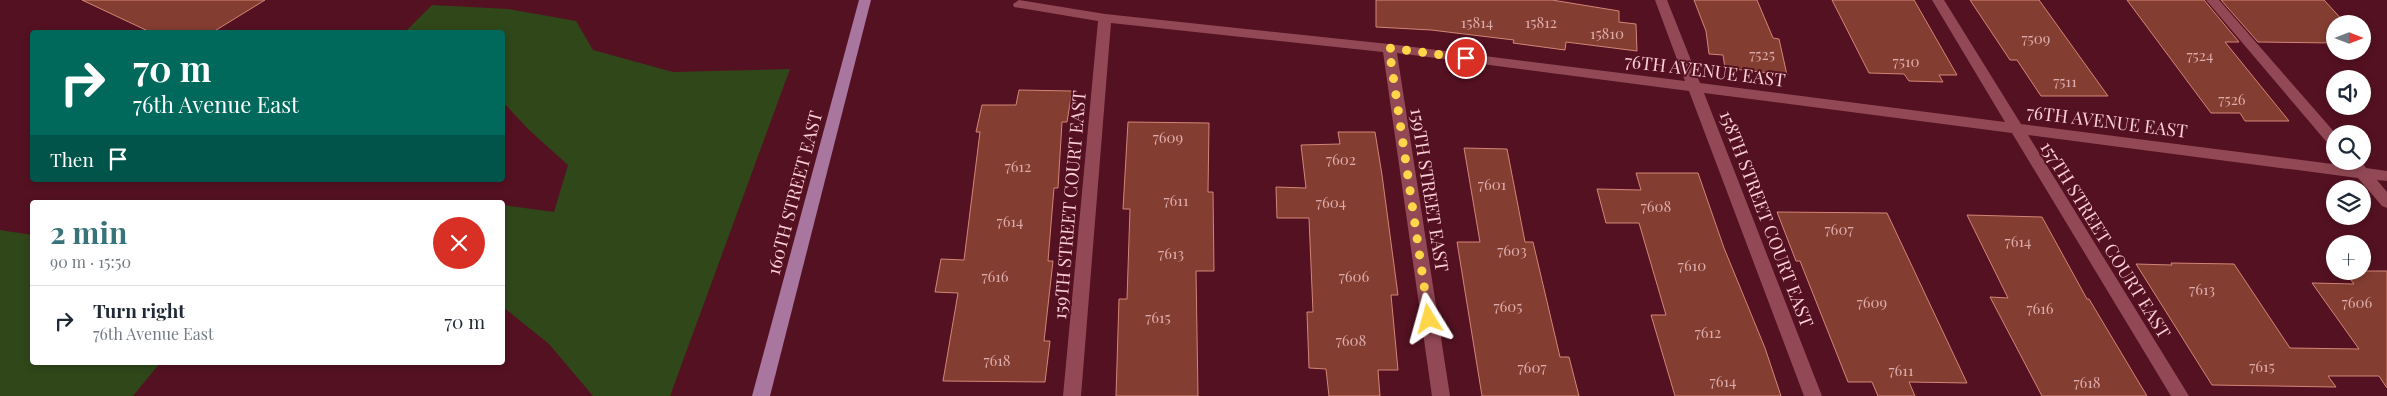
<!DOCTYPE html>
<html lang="en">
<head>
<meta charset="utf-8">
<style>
	body { margin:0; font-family:"Playfair Display",serif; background:#f6f6f7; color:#1f2937; height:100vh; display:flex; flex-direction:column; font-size:19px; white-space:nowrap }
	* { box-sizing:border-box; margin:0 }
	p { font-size:16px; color:#747a83 }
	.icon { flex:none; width:28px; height:28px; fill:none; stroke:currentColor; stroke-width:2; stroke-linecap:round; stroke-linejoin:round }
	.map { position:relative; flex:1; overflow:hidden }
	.side { position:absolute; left:30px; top:200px; width:475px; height:165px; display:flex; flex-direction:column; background:#fff; border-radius:5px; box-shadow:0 2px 8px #0003 }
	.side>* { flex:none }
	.top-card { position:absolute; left:30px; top:30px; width:475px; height:152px; border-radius:5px; box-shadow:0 2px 8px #0003; background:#00695c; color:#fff; overflow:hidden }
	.needle { width:32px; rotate:90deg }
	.fabs { position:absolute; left:2326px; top:15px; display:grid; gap:10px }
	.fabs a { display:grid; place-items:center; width:45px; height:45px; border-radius:50%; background:#fff; box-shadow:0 2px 8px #0003; font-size:25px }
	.pin { position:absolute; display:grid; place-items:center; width:42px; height:42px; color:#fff; margin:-21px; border:2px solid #fff; border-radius:50%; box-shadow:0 1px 5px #0007 }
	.me { position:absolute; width:55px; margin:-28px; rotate:352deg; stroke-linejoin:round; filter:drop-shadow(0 0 4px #0008) }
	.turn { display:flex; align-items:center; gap:18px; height:105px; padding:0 20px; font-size:22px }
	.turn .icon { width:65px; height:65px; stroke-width:2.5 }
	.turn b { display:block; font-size:35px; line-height:42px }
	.then { display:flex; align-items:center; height:48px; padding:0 20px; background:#0003; gap:10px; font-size:19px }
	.round { display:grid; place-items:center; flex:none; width:52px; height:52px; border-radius:26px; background:#f6f6f7 }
	.summary { display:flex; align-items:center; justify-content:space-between; height:85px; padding:0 20px }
	h1 { font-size:30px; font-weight:700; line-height:38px; color:#377378 }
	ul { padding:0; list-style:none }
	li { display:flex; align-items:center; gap:15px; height:70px; padding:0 20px; border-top:1px solid #e0e1e3 }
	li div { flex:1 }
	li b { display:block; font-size:19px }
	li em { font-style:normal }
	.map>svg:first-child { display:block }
	.green { fill:#30471a }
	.building { fill:#843d31; stroke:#d38677 }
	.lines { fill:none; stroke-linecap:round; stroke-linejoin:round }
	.minor { fill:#924955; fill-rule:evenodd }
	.major { fill:#a976a0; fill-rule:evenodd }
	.route { stroke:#ffd54a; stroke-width:9; stroke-dasharray:0 16.2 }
	.labels { text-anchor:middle; stroke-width:4; stroke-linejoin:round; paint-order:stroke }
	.number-label { font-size:15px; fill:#deacac }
	.street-label { font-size:18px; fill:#fcd1d5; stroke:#541121 }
</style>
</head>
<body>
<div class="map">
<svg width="2387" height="396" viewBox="0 0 2387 396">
	<rect width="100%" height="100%" fill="#541121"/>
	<g class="green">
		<polygon points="432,5 508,9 576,21 593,50 673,72 790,69 670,396 593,396 549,344 503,307 503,205 554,212 568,165 529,130 503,102 502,32 405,32"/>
		<polygon points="0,230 32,235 32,362 160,363 133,396 0,396"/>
	</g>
	<g class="building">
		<polygon points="82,0 265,0 213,32 150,32"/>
		<polygon points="1376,0 1552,0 1619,11 1619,22 1636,24 1637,51 1566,42 1565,50 1513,43 1514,40 1431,30 1376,27"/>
		<polygon points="1694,0 1757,0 1773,38 1779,39 1787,75 1725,68 1723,55 1709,54 1706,31"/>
		<polygon points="1832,0 1914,0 1957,75 1939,75 1943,82 1909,81 1904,74 1869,73"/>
		<polygon points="1970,0 2039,0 2108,96 2041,96 2017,60 2010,60"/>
		<polygon points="2127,0 2204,0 2239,42 2225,42 2289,121 2245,121 2240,113 2211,113"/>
		<polygon points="2221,0 2324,0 2346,24 2335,24 2335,43 2258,42"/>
		<polygon points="1019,90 1072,91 1067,122 1062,122 1058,188 1054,188 1048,261 1053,261 1044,341 1050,341 1045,382 943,381 958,293 935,292 941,259 964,260 980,132 976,132 982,105 1016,105"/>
		<polygon points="1128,122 1209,123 1208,192 1213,192 1214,271 1196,271 1198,396 1116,396 1119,299 1127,299 1130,209 1123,209"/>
		<polygon points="1338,132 1375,132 1382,175 1398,295 1391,295 1398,370 1378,370 1380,396 1329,396 1326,369 1309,368 1307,312 1313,312 1309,218 1277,218 1276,187 1306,188 1301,145 1340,144"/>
		<polygon points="1464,148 1507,149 1525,242 1533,242 1560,357 1569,357 1579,396 1482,396 1457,242 1480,242"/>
		<polygon points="1636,173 1698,173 1724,248 1765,348 1781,396 1675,396 1651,315 1666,315 1639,223 1606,223 1597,189 1641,190"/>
		<polygon points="1777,212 1887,213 1967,383 1909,382 1915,396 1878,396 1872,382 1848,382 1800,261 1796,261"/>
		<polygon points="1967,215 2042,217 2087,299 2089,299 2147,396 2042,396 1990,297 2008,298"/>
		<polygon points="2171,263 2234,264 2290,348 2359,349 2312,283 2354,284 2344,271 2387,271 2387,388 2379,376 2328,376 2336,387 2212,385 2136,264 2172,265"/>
	</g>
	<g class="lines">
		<g class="minor">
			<polygon points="1019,0 1105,14 1389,44 1685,81 1655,0 1667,0 1700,83 2005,122 1932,0 1944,0 2021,124 2348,166 2345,161 2361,161 2366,168 2387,171 2387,181 2377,180 2387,192 2387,208 2382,206 2358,178 2028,135 2189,396 2171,396 2012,133 1704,93 1822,396 1804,396 1689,91 1397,53 1450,396 1432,396 1383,52 1111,23 1081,396 1063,396 1098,21 1014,7 1013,4"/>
			<polygon points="2206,0 2219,0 2336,134 2335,147 2330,146"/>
		</g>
		<polygon class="major" points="859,0 871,0 770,396 752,396"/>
	</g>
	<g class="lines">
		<polyline class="route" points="1429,319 1389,48 1466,58"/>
	</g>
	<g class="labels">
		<g class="number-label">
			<text x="1477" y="28">15814</text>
			<text x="1541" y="28">15812</text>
			<text x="1607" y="39">15810</text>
			<text x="2036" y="44">7509</text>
			<text x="1762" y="60">7525</text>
			<text x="2200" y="61">7524</text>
			<text x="1906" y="67">7510</text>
			<text x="2065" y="87">7511</text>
			<text x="2232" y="105">7526</text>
			<text x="1168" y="143">7609</text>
			<text x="1341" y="165">7602</text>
			<text x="1018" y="172">7612</text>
			<text x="1492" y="190">7601</text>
			<text x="1176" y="206">7611</text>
			<text x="1331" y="208">7604</text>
			<text x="1656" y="212">7608</text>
			<text x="1010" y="227">7614</text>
			<text x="1839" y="235">7607</text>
			<text x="2018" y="247">7614</text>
			<text x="1512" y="256">7603</text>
			<text x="1171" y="259">7613</text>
			<text x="1692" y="271">7610</text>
			<text x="995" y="282">7616</text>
			<text x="1354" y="282">7606</text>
			<text x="2202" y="295">7613</text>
			<text x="1872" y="308">7609</text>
			<text x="2357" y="308">7606</text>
			<text x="1508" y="312">7605</text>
			<text x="2040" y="314">7616</text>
			<text x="1158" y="323">7615</text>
			<text x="1708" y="338">7612</text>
			<text x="1351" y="346">7608</text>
			<text x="997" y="366">7618</text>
			<text x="2262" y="372">7615</text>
			<text x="1532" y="373">7607</text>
			<text x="1901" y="376">7611</text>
			<text x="1723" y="387">7614</text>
			<text x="2087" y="388">7618</text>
		</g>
		<g class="street-label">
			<text transform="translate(1705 71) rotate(7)" y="6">76TH AVENUE EAST</text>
			<text transform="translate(2107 122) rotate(7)" y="6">76TH AVENUE EAST</text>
			<text transform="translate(1429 190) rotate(81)" y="6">159TH STREET EAST</text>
			<text transform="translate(795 193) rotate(-75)" y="6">160TH STREET EAST</text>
			<text transform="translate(1070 205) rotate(-85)" y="6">159TH STREET COURT EAST</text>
			<text transform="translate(1766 219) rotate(69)" y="6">158TH STREET COURT EAST</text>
			<text transform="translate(2105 240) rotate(58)" y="6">157TH STREET COURT EAST</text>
		</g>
	</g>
</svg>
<div class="fabs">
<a><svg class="needle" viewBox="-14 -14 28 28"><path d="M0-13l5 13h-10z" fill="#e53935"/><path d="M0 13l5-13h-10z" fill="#747a83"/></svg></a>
<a><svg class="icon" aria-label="sound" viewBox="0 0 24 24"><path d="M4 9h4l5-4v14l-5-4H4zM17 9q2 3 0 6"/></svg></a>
<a><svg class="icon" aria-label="search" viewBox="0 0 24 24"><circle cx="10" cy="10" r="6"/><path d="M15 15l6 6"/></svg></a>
<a><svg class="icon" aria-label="layers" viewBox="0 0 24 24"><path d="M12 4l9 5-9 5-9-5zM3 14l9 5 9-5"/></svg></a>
<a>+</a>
</div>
<div class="pin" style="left:1466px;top:58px;background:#d93025"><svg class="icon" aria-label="arrive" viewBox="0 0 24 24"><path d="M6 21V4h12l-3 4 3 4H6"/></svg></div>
<svg class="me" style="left:1429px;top:319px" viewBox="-20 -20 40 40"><path d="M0-17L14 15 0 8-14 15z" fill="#ffd54a" stroke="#fff" stroke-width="4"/></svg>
<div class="top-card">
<div class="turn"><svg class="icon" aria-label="right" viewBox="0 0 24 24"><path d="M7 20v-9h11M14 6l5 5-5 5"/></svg><div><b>70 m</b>76th Avenue East</div></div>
<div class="then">Then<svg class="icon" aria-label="arrive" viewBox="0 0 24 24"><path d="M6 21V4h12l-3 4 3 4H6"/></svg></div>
</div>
<section class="side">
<div class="summary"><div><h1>2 min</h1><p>90 m · 15:50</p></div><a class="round" style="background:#d93025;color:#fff"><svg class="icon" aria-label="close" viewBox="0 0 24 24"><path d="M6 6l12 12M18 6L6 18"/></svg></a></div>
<ul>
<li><svg class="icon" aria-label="right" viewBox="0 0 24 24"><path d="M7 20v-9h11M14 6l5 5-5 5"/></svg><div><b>Turn right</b><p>76th Avenue East</p></div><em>70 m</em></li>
</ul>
</section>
</div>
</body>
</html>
